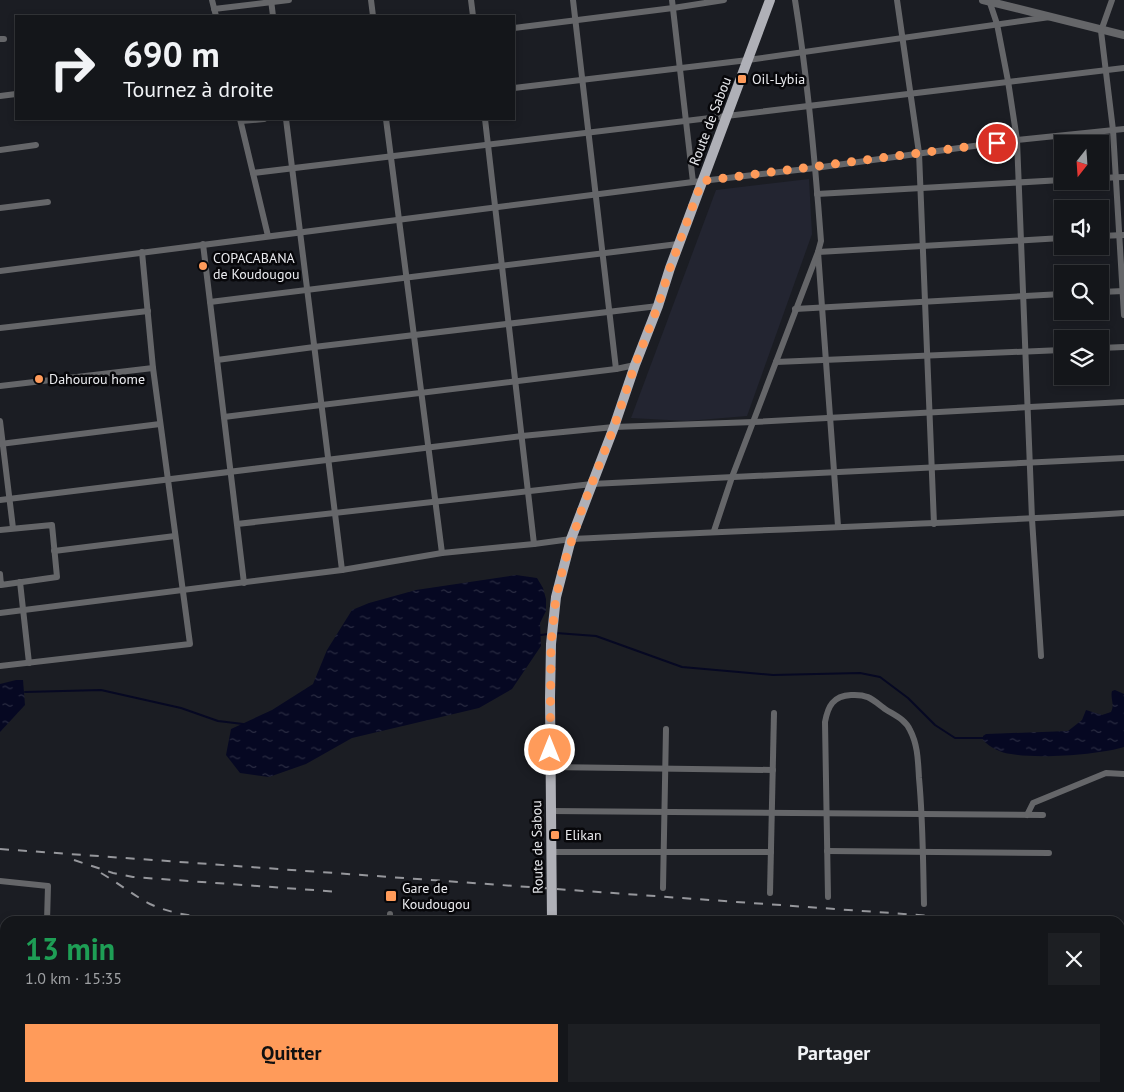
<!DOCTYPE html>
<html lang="fr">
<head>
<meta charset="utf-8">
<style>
	body { margin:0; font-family:"PT Sans",sans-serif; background:#1d1f23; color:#f1f3f6; height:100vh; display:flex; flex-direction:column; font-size:19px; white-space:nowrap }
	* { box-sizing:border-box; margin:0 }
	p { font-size:16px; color:#9d9fa2 }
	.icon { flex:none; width:28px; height:28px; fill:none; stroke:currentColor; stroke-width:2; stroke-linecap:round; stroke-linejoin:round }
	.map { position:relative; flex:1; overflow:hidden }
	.panel { position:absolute; left:0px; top:916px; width:1125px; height:176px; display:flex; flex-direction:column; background:#14161a; border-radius:15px 15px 0 0; box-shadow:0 2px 8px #0003,0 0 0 1px #333539 }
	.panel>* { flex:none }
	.top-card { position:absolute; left:15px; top:15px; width:500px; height:105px; border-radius:0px; box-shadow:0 2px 8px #0003,0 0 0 1px #333539; background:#14161a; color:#f1f3f6; overflow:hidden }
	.needle { width:32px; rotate:197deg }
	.buttons { position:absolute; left:1054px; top:135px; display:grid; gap:10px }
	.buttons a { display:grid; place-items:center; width:55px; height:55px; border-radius:0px; background:#14161a; box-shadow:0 2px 8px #0003,0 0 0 1px #333539; font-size:25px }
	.pin { position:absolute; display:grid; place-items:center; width:42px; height:42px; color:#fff; margin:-21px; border:2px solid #fff; border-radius:50%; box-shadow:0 1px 5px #0007 }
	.me { position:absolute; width:55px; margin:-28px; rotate:0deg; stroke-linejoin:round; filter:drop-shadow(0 0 4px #0008) }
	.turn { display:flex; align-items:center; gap:18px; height:105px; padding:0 25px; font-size:22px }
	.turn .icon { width:65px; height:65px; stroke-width:2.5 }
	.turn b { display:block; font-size:35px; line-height:42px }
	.round { display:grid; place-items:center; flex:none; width:52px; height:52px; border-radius:0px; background:#1d1f23 }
	.summary { display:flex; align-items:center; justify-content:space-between; height:85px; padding:0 25px }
	h1 { font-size:30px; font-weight:600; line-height:38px; color:#1e9e55 }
	.cta { display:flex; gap:10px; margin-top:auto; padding:10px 25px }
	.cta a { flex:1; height:58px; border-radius:0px; background:#ff9b5a; color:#111; font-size:20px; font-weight:600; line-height:58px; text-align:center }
	.cta a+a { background:#1d1f23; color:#f1f3f6 }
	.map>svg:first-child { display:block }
	.built { fill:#232531 }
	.water { fill:url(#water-ripples) }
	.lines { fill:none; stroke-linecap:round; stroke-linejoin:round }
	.stream { stroke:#060822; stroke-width:2 }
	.minor { stroke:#656669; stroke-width:6 }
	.tertiary { stroke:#656669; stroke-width:8 }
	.secondary { stroke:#8e9095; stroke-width:9 }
	.primary { stroke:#afb0b7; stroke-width:10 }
	.rail { stroke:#96979c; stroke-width:2; stroke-dasharray:9 9; stroke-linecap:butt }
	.route { stroke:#ff9b5a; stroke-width:9; stroke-dasharray:0 16.2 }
	.poi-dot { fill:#ff9b5a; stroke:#07070a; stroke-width:2 }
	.labels { text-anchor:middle; stroke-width:5; stroke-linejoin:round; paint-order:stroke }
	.poi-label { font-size:14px; fill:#eaebef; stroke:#07070a; text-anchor:start }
	.street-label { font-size:14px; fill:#eaebef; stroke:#07070a }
</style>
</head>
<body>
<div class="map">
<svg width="1124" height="1092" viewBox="0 0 1124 1092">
	<defs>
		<pattern id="water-ripples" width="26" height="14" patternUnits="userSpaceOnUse" patternTransform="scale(1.25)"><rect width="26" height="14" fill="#060822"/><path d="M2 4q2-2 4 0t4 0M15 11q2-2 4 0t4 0" fill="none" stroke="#2a2c42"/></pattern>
	</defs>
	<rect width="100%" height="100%" fill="#1b1d23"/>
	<g class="built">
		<polygon points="809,179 812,234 747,416 687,421 631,418 716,190"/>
		<rect x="40" y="1088" width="192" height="4"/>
		<polygon points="728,1088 823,1088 856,1092 727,1092"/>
	</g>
	<g class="water">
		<polygon points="516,575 537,578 543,588 546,599 546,611 540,623 541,646 512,689 479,708 352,738 306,764 269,777 240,773 226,755 231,729 272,710 313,684 327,650 352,610 369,603 416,590"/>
		<polygon points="16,680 23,680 25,705 0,732 0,684"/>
		<path d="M 1115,690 L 1124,694 L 1124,747 C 1098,755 1038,759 1011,754 C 1001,753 989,747 983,740 L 983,736 L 986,734 L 1068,731 L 1082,720 L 1086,710 L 1102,715 L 1111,712 C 1115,704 1110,698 1112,691 Z"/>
	</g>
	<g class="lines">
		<g class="stream">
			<polyline points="556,633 596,636 682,667 773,675 860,673 880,677 908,698 935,725 955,738 985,738"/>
			<polyline points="541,635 548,634"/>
			<polyline points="25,692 101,690 181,708 218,721 243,724"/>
		</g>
		<g class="minor">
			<polyline points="212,0 216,16"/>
			<polyline points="271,0 273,16"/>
			<polyline points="371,0 373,16"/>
			<polyline points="471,0 473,16"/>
			<polyline points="573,0 616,369"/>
			<polyline points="672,0 693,182"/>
			<path d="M 795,0 C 808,80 815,160 821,241 L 818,252 L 838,526"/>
			<polyline points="897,0 919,153 934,524"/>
			<polyline points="989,0 997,24 1008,81 1017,140 1032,519 1041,656"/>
			<polyline points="1112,0 1101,31 1113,130 1124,315"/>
			<polyline points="214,9 289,0"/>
			<polyline points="514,28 673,8 724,0"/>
			<polyline points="0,39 4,39"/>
			<polyline points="514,88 748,60 1050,17"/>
			<polyline points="0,96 16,94"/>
			<polyline points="240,119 268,236"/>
			<polyline points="286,119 342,570"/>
			<polyline points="386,119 442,553"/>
			<polyline points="485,119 534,544"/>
			<polyline points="241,121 264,119"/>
			<polyline points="0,150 36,145"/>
			<polyline points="253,173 1124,68"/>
			<polyline points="1100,178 1124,177"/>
			<polyline points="817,194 1062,180"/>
			<polyline points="0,208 48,202"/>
			<polyline points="1100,236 1124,235"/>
			<polyline points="203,244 244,583"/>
			<polyline points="0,271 693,182 815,168 1017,140 1124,129"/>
			<polyline points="1100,292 1124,291"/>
			<polyline points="210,302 678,244"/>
			<polyline points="795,309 1062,294"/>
			<polyline points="0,328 148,311"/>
			<polyline points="1100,348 1124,347"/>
			<polyline points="217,360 314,347 658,306"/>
			<polyline points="776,362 1062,350"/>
			<polyline points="0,386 153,368"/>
			<polyline points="224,417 616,369 635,365"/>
			<polyline points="0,421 13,528"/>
			<polyline points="0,444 160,424"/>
			<polyline points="0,500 522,436 614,427 754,422 1124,402"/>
			<polyline points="237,524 592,484 1124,458"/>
			<polyline points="0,530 52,525 57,577 1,585 0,574"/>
			<polyline points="714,531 732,477 818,252 1062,238"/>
			<polyline points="54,551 175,536"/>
			<polyline points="20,582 29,663"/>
			<path d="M 0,613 L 342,570 L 442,553 L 534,544 L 571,539 C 756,529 940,525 1124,513"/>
			<polyline points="0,666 190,644 153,368 142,252"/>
			<polyline points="550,767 773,770"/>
			<polyline points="550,811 1043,815"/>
			<polyline points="1027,815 1033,803 1106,773 1124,774"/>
			<polyline points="827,851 1049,853"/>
			<polyline points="550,852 771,852"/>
			<polyline points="0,881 48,886 47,921"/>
			<polyline points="663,888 666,729"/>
			<polyline points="770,893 774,713"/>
			<path d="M 828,897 L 825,722 C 828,706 833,696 851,695 C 868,694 872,699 885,709 C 894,715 905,719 910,730 C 918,745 918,762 919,778 C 923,820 923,862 924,904"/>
			<polyline points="390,921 390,914"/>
			<polyline points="0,1011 5,1011"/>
			<polyline points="0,1077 5,1078"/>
			<polyline points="281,1088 358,1092"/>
			<polyline points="881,1088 913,1092"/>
			<polyline points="1028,1088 1031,1092"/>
			<polyline points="39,1092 39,1088"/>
			<polyline points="237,1092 237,1088"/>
			<polyline points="662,1092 679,1088"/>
			<polyline points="717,1092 717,1088"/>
		</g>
		<g class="tertiary">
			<polyline points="983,0 1124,35"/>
			<polyline points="0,956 5,957"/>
		</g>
		<polyline class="secondary" points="385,1092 385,1088"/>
		<g class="primary">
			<polyline points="552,921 550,698 551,644 556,597 571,539 614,427 635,365 658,306 670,268 770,0"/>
			<polyline points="551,1092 551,1088"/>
		</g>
		<g class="rail">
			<polyline points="0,849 1002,921"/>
			<polyline points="74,860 113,873 133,877 340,892"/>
			<path d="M 101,873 C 118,883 133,895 150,904 C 185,920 226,918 264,921"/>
			<polyline points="1120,930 1124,930"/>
		</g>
	</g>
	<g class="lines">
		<polyline class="route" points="550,750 551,644 556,597 564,564 582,509 614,427 635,365 658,306 670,268 702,181 997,143"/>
	</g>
	<g class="poi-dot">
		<rect x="737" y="74" width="10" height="10" rx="2.5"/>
		<circle cx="203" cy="266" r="5"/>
		<circle cx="39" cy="379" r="5"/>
		<rect x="550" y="830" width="10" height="10" rx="2.5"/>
		<rect x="385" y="890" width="12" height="12" rx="2.5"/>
	</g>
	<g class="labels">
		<g class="poi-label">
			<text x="752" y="84">Oil-Lybia</text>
			<text x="213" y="263">COPACABANA<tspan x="213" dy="16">de Koudougou</tspan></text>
			<text x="49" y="384">Dahourou home</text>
			<text x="565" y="840">Elikan</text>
			<text x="402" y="893">Gare de<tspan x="402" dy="16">Koudougou</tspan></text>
		</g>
		<g class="street-label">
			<text transform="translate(710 121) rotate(-69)" y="5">Route de Sabou</text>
			<text transform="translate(537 847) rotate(-91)" y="5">Route de Sabou</text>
		</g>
	</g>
</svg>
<div class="buttons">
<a><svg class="needle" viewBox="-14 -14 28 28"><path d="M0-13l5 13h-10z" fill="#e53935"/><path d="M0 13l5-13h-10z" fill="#9d9fa2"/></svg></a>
<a><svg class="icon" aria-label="sound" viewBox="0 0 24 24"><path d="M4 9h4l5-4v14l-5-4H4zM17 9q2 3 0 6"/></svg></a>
<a><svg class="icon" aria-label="search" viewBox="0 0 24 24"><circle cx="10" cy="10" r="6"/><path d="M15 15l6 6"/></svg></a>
<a><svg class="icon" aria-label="layers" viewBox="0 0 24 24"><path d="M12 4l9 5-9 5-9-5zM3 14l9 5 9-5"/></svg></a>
</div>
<div class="pin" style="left:997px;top:143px;background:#d93025"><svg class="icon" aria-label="arrive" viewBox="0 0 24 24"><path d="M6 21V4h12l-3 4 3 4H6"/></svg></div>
<svg class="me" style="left:550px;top:750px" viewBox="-20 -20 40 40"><circle r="17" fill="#ff9b5a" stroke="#fff" stroke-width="3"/><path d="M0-11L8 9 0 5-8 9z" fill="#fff"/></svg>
<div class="top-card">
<div class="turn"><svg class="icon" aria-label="right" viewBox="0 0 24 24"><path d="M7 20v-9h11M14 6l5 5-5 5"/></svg><div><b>690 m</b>Tournez à droite</div></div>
</div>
<section class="panel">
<div class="summary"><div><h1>13 min</h1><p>1.0 km · 15:35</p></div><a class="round"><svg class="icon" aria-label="close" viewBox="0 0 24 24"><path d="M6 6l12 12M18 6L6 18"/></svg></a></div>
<div class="cta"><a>Quitter</a><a>Partager</a></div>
</section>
</div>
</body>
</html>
